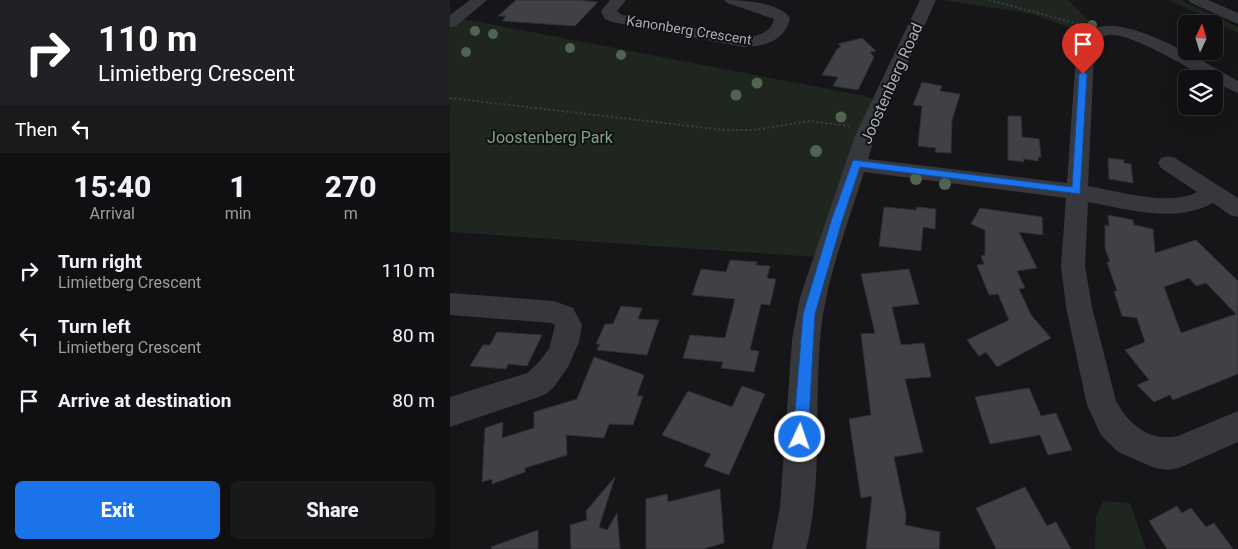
<!DOCTYPE html>
<html lang="en">
<head>
<meta charset="utf-8">
<style>
	body { margin:0; font-family:Roboto,sans-serif; background:#19191b; color:#f1f3f6; height:100vh; display:flex; flex-direction:column; font-size:19px; white-space:nowrap }
	* { box-sizing:border-box; margin:0 }
	p { font-size:16px; color:#9c9d9f }
	.icon { flex:none; width:28px; height:28px; fill:none; stroke:currentColor; stroke-width:2; stroke-linecap:round; stroke-linejoin:round }
	.map { position:relative; flex:1; overflow:hidden }
	.side { display:flex; flex-direction:column; background:#101012; width:450px }
	.side>* { flex:none }
	.guide { background:#202124; color:#fff; overflow:hidden }
	.needle { width:32px; rotate:4deg }
	.tools { position:absolute; left:728px; top:15px; display:grid; gap:10px }
	.tools a { display:grid; place-items:center; width:45px; height:45px; border-radius:8px; background:#101012; box-shadow:0 5px 20px #0002,0 0 0 1px #303032; font-size:25px }
	.pin { position:absolute; display:grid; place-items:center; width:42px; height:42px; color:#fff; margin:-51px -21px; border-radius:50% 50% 50% 0; rotate:-45deg; box-shadow:0 0 5px #0007 }
	.pin .icon { rotate:45deg }
	.me { position:absolute; width:55px; margin:-28px; rotate:3deg; stroke-linejoin:round; filter:drop-shadow(0 0 4px #0008) }
	.turn { display:flex; align-items:center; gap:18px; height:105px; padding:0 15px; font-size:22px }
	.turn .icon { width:65px; height:65px; stroke-width:2.5 }
	.turn b { display:block; font-size:35px; line-height:42px }
	.then { display:flex; align-items:center; height:48px; padding:0 15px; background:#0003; gap:10px; font-size:19px }
	.eta { display:flex; justify-content:space-evenly; align-items:center; height:85px; text-align:center }
	.eta b { font-size:30px; font-weight:800; line-height:35px }
	.primary-button { display:flex; gap:10px; margin-top:auto; padding:10px 15px }
	.primary-button a { flex:1; height:58px; border-radius:8px; background:#1a73e8; color:#fff; font-size:20px; font-weight:800; line-height:58px; text-align:center }
	.primary-button a+a { background:#19191b; color:#f1f3f6 }
	ul { padding:0; list-style:none }
	li { display:flex; align-items:center; gap:15px; height:65px; padding:0 15px }
	li div { flex:1 }
	li b { display:block; font-size:19px }
	li em { font-style:normal }
	main { display:flex; flex:1; min-height:0 }
	.map>svg:first-child { display:block }
	.green { fill:#1e261f }
	.building { fill:#404145; stroke:#303034; fill-rule:evenodd }
	.lines { fill:none; stroke-linecap:round; stroke-linejoin:round }
	.path { stroke:#3d3f44; stroke-width:2; stroke-dasharray:2 2.5; stroke-linecap:butt }
	.minor { fill:#37383d; fill-rule:evenodd }
	.tree { fill:#506452 }
	.route { fill:#1a73e8; stroke:#114b97 }
	.labels { text-anchor:middle; stroke-width:4; stroke-linejoin:round; paint-order:stroke }
	.far-street-label { font-size:14px; fill:#a8adb8; stroke:#111113 }
	.street-label { font-size:16px; fill:#a8adb8; stroke:#111113 }
	.park-label { font-size:16px; fill:#7fa381; stroke:#111113 }
</style>
</head>
<body>
<main>
<section class="side">
<div class="guide">
<div class="turn"><svg class="icon" aria-label="right" viewBox="0 0 24 24"><path d="M7 20v-9h11M14 6l5 5-5 5"/></svg><div><b>110 m</b>Limietberg Crescent</div></div>
<div class="then">Then<svg class="icon" aria-label="left" viewBox="0 0 24 24"><path d="M17 20v-9H6M10 6l-5 5 5 5"/></svg></div>
</div>
<div class="eta">
<div><b>15:40</b><p>Arrival</p></div>
<div><b>1</b><p>min</p></div>
<div><b>270</b><p>m</p></div>
</div>
<ul>
<li><svg class="icon" aria-label="right" viewBox="0 0 24 24"><path d="M7 20v-9h11M14 6l5 5-5 5"/></svg><div><b>Turn right</b><p>Limietberg Crescent</p></div><em>110 m</em></li>
<li><svg class="icon" aria-label="left" viewBox="0 0 24 24"><path d="M17 20v-9H6M10 6l-5 5 5 5"/></svg><div><b>Turn left</b><p>Limietberg Crescent</p></div><em>80 m</em></li>
<li><svg class="icon" aria-label="arrive" viewBox="0 0 24 24"><path d="M6 21V4h12l-3 4 3 4H6"/></svg><div><b>Arrive at destination</b></div><em>80 m</em></li>
</ul>
<div class="primary-button"><a>Exit</a><a>Share</a></div>
</section>
<div class="map">
<svg width="788" height="549" viewBox="0 0 788 549">
	<rect width="100%" height="100%" fill="#161618"/>
	<g class="green">
		<polygon points="493,0 618,0 640,22 647,26 639,33 632,32 582,14"/>
		<polygon points="719,0 731,0 788,27 788,33"/>
		<polygon points="13,19 415,96 424,100 366,257 0,232 0,29"/>
		<polygon points="653,501 680,503 696,549 645,549 646,517"/>
	</g>
	<g class="building">
		<polygon points="66,0 127,0 148,2 125,26 52,21 56,16 48,16"/>
		<polygon points="412,38 426,51 420,52 424,57 408,90 383,86 388,77 372,75 387,49 391,47 388,44"/>
		<polygon points="472,82 492,86 490,91 510,94 502,120 501,153 485,152 486,148 468,146 472,106 463,105"/>
		<polygon points="558,116 571,116 572,137 589,139 591,157 588,157 588,161 573,159 574,162 558,160"/>
		<polygon points="658,158 674,160 674,163 681,164 683,183 659,179"/>
		<polygon points="434,207 466,210 467,207 486,209 485,229 473,227 471,251 429,246"/>
		<polygon points="530,208 592,217 593,235 569,232 587,268 567,271 575,288 569,289 581,315 601,338 547,367 536,352 529,356 517,340 559,320 548,294 539,295 527,265 534,264 531,256 535,255 535,230 521,224"/>
		<path d="M 658,215 L 683,220 L 684,225 L 703,229 L 705,253 L 746,240 L 788,281 L 788,374 L 723,400 L 720,395 L 704,402 L 687,385 L 699,380 L 675,350 L 695,342 L 687,318 L 672,316 L 664,291 L 667,291 L 657,262 L 660,262 L 655,248 L 655,225 L 659,226 ZM 739,278 L 746,286 L 756,283 L 786,314 L 731,333 L 714,287 Z"/>
		<polygon points="280,260 307,262 306,265 320,266 317,278 326,279 320,305 311,304 300,350 309,351 304,372 271,368 273,362 233,358 240,335 275,338 285,299 242,295 251,269 276,272"/>
		<polygon points="459,269 469,304 442,307 451,345 474,343 481,377 455,379 473,452 444,457 456,515 455,525 490,532 489,549 416,549 422,496 411,498 399,419 421,415 411,334 425,333 411,274"/>
		<polygon points="171,306 192,308 188,319 209,320 197,355 147,350 150,344 146,344 155,324 163,324"/>
		<polygon points="47,332 92,335 77,366 58,364 56,369 20,366 33,345 40,345"/>
		<polygon points="144,357 194,375 187,396 193,396 183,425 159,424 154,438 116,435 117,455 75,468 75,472 42,484 42,479 32,482 35,428 53,422 52,438 84,428 84,412 127,399"/>
		<polygon points="292,386 315,394 279,475 254,466 261,454 212,435 238,391 282,407"/>
		<polygon points="579,388 591,416 606,413 622,450 598,455 590,435 540,444 525,397"/>
		<polygon points="165,477 149,527 157,530 167,513 170,549 121,549 120,525 137,520 136,511"/>
		<polygon points="575,487 597,526 606,522 621,549 546,549 526,508"/>
		<polygon points="270,489 274,543 253,549 196,549 196,499 217,494 218,502"/>
		<polygon points="727,506 732,513 741,508 756,527 764,523 783,549 717,549 699,521"/>
		<polygon points="88,530 88,549 42,549 41,547"/>
	</g>
	<g class="lines">
		<g class="path">
			<polyline points="539,0 633,25"/>
			<polyline points="0,98 274,130 304,130 359,121 399,126"/>
		</g>
		<g class="minor">
			<polygon points="20,0 37,0 6,26 0,28 0,15"/>
			<path d="M 160,0 L 176,0 L 167,11 L 172,15 L 294,37 C 307,37 321,33 324,19 L 277,3 L 274,0 C 292,0 329,2 340,18 C 336,40 314,47 294,47 L 162,22 L 155,19 L 151,11 Z"/>
			<path d="M 470,0 L 486,0 L 425,136 L 418,159 L 617,183 L 626,55 C 631,44 634,32 646,28 C 679,15 757,64 788,81 L 788,93 L 764,82 L 764,79 L 758,79 C 740,69 672,27 655,36 C 648,39 646,48 644,55 L 638,186 C 669,191 719,207 747,192 L 711,168 L 708,163 L 711,158 L 718,156 L 725,158 L 788,198 L 788,217 L 780,215 L 763,203 C 724,224 679,209 638,202 L 635,266 L 642,307 L 666,401 C 679,425 700,442 728,436 L 788,411 L 788,442 L 729,468 L 718,470 L 705,468 L 668,452 L 651,435 L 637,405 L 616,307 L 611,266 L 616,198 L 414,172 C 397,227 374,283 370,341 C 364,409 373,483 356,549 L 322,549 L 330,507 L 342,340 L 350,297 L 405,136 Z"/>
			<polygon points="738,0 758,0 788,13 788,24 741,3"/>
			<polygon points="0,293 104,301 123,308 132,325 129,342 118,367 103,388 96,394 86,398 0,427 0,397 77,373 88,363 99,349 105,326 102,323 0,315"/>
		</g>
	</g>
	<g class="tree">
		<circle cx="642" cy="25" r="5"/>
		<circle cx="25" cy="31" r="5"/>
		<circle cx="43" cy="34" r="5"/>
		<circle cx="120" cy="48" r="5"/>
		<circle cx="16" cy="52" r="5"/>
		<circle cx="171" cy="55" r="5"/>
		<circle cx="307" cy="83" r="5.5"/>
		<circle cx="286" cy="95" r="5.5"/>
		<circle cx="391" cy="117" r="5.5"/>
		<circle cx="366" cy="151" r="6"/>
		<circle cx="466" cy="179" r="6"/>
		<circle cx="495" cy="184" r="6"/>
	</g>
	<polygon class="route" points="633,72 637,74 630,194 410,167 392,221 365,314 358,437 355,442 350,444 346,442 343,437 353,314 381,221 403,160 622,187 629,74"/>
	<g class="labels">
		<g class="far-street-label">
			<text transform="translate(239 30) rotate(9)" y="5">Kanonberg Crescent</text>
		</g>
		<g class="street-label">
			<text transform="translate(441 83) rotate(-66)" y="6">Joostenberg Road</text>
		</g>
		<g class="park-label">
			<text x="100" y="143">Joostenberg Park</text>
		</g>
	</g>
</svg>
<div class="tools">
<a><svg class="needle" viewBox="-14 -14 28 28"><path d="M0-13l5 13h-10z" fill="#e53935"/><path d="M0 13l5-13h-10z" fill="#9c9d9f"/></svg></a>
<a><svg class="icon" aria-label="layers" viewBox="0 0 24 24"><path d="M12 4l9 5-9 5-9-5zM3 14l9 5 9-5"/></svg></a>
</div>
<div class="pin" style="left:633px;top:74px;background:#d93025"><svg class="icon" aria-label="arrive" viewBox="0 0 24 24"><path d="M6 21V4h12l-3 4 3 4H6"/></svg></div>
<svg class="me" style="left:350px;top:437px" viewBox="-20 -20 40 40"><circle r="17" fill="#1a73e8" stroke="#fff" stroke-width="3"/><path d="M0-11L8 9 0 5-8 9z" fill="#fff"/></svg>
</div>
</main>
</body>
</html>
